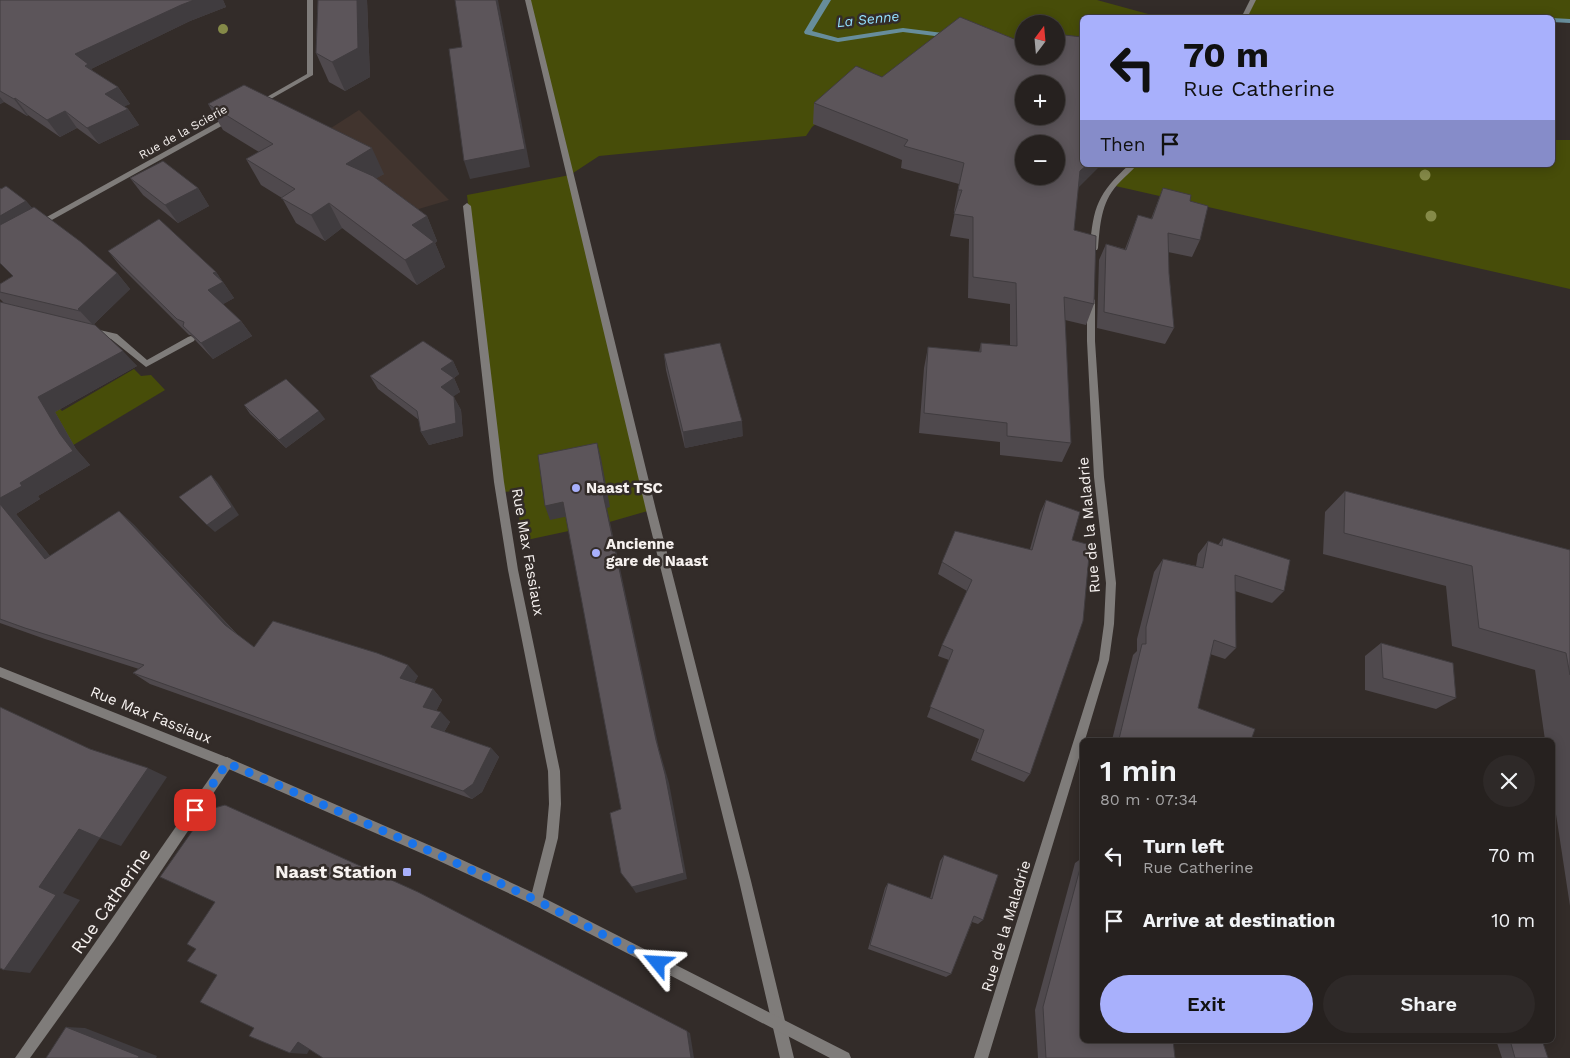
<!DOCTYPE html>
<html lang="en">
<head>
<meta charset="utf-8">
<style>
	body { margin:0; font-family:"Work Sans",sans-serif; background:#2e2928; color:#f1f3f6; height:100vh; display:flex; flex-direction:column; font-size:19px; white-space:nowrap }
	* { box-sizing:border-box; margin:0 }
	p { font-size:16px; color:#a4a3a4 }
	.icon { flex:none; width:28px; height:28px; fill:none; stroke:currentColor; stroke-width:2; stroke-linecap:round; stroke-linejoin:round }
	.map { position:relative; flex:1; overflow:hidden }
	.side { position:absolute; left:1080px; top:738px; width:475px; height:305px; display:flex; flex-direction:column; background:#26211f; border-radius:8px; box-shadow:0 2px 12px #0003,0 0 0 1px #423e3d }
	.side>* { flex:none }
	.hud { position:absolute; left:1080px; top:15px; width:475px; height:152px; border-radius:8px; box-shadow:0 2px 12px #0003,0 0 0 1px #423e3d; background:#a8b0fc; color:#111; overflow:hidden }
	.needle { width:32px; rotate:16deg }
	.fabs { position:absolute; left:1015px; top:15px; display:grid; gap:10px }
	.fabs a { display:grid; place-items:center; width:50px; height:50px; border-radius:50%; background:#26211f; box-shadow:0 2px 12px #0003,0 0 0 1px #423e3d; font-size:25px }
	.pin { position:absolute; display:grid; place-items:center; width:42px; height:42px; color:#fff; margin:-21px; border-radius:10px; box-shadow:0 2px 8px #0006 }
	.me { position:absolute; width:55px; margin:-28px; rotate:297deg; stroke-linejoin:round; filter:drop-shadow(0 0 4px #0008) }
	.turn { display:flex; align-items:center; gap:18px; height:105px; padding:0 20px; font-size:22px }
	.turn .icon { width:65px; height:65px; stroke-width:2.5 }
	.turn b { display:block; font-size:35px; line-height:42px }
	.then { display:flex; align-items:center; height:48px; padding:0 20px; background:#0003; gap:10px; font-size:19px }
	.round { display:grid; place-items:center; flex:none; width:52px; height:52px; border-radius:26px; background:#2e2928 }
	.summary { display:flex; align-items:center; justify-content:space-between; height:85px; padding:0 20px }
	h1 { font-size:30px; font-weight:600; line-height:38px }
	.action { display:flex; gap:10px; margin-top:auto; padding:10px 20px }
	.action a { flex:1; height:58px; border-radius:30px; background:#a8b0fc; color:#111; font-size:20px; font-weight:600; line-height:58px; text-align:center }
	.action a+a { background:#2e2928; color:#f1f3f6 }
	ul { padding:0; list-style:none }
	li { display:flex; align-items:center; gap:15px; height:65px; padding:0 20px }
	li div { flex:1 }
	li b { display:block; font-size:19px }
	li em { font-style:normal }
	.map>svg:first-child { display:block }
	.built { fill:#41342e }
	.green { fill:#474d09 }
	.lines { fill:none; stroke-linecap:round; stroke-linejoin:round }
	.stream { fill:#678d9b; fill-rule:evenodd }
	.minor { fill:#7f7c7a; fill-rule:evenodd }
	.tertiary { fill:#7f7c7a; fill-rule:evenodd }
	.tree { fill:#858a48 }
	.wall { fill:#4f494d }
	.shaded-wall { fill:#403c3f }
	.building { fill:#5c555a; stroke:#403c3f; fill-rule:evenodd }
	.route { stroke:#1a73e8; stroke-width:9; stroke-dasharray:0 16.2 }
	.poi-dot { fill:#a8b0fc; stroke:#332c29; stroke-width:2 }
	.labels { text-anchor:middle; stroke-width:5; stroke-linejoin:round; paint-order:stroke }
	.far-street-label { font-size:12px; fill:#f6f1ef; stroke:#332c29 }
	.far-water-label { font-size:14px; font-style:italic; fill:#94e0fe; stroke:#332c29 }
	.poi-label { font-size:15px; font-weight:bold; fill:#f6f1ef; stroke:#332c29; text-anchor:start }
	.street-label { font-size:15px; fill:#f6f1ef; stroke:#332c29 }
	.near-poi-label { font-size:18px; font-weight:bold; fill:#f6f1ef; stroke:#332c29; text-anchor:end }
	.near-street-label { font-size:18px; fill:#f6f1ef; stroke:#332c29 }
</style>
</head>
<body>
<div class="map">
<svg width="1570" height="1058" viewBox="0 0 1570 1058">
	<rect width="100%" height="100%" fill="#332c29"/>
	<polygon class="built" points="359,110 449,200 358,227 258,175"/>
	<g class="green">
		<polygon points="528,0 1097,0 1159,17 1082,18 1082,56 1056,54 1056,24 1024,24 1024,51 853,92 812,127 806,136 599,156 570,175 651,510 606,523 522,541 516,491 501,492 467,195 570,175"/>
		<polygon points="1253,0 1570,0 1570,21 1553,20 1552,18 1244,18"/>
		<polygon points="1553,140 1570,140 1570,289 1111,185 1133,165 1552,165"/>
		<polygon points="134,369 141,376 151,375 165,390 0,489 48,396 62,411"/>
	</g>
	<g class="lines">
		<g class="stream">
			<polygon points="823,0 831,0 812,31 838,38 903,28 951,34 955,36 951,38 903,32 838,42 805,34 804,32"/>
			<polygon points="1552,18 1570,19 1570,23 1552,22"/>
		</g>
		<g class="minor">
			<polygon points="307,0 313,0 313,75 262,104 258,104 258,102 307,74"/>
			<polygon points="525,0 531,0 656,510 751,881 794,1058 780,1058 739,881 646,510"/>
			<polygon points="1250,0 1256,0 1247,18 1241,18"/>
			<polygon points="229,116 236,118 41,226 35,226 34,224"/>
			<path d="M 1129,165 L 1137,165 C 1131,172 1123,178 1117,185 C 1101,203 1100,225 1098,248 L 1097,250 L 1091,250 L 1090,248 C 1093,207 1098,193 1129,165 Z"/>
			<polygon points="467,203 471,206 504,482 518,570 560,771 561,804 558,838 542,900 540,904 536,906 532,904 530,900 546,838 549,804 548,771 508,570 494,482 463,206"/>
			<polygon points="1091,297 1095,300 1095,341 1104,477 1116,583 1114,624 1109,660 1085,740 1082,740 1082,748 988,1058 974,1058 1099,660 1104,624 1106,583 1094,477 1087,341 1087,300"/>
			<polygon points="91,328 117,334 147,360 188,337 191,336 195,339 194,341 146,367 111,339 88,333 87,331"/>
			<polygon points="227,757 231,759 233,763 231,767 114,941 30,1058 15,1058 223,759"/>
		</g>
		<polygon class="tertiary" points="0,667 231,759 445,852 540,896 849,1053 851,1058 830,1058 532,904 437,860 224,767 0,677"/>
	</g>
	<g class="tree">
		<circle cx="223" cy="29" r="5"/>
		<circle cx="1425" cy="175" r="5.5"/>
		<circle cx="1431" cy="216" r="5.5"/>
	</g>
	<g class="wall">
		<polygon points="0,0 223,0 226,7 190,21 91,69 93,71 118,87 130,104 124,106 128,109 139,125 99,144 77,128 60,137 28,115 27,116 4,102 0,104"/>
		<polygon points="318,0 367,0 370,77 345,91 329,82 316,53"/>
		<polygon points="1024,41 1024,56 1078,188 1074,230 1094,304 1086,325 1065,320 1071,443 1062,462 1000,455 1000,442 919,433 924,368 928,347 979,352 981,343 1010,345 1010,304 968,298 969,239 950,236 955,212 954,211 959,184 901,168 902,160 813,124 814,103 1023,43"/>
		<polygon points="208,104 384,174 376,178 427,216 437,241 435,243 445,267 417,285 342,228 325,241 296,223 282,198 261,185 246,159 259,152 223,130"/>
		<polygon points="130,178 198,188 209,206 178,223 143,195"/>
		<polygon points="1163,188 1190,201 1200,240 1192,257 1168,252 1169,273 1174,328 1165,344 1097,328 1099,260 1106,244 1125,249 1138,215 1151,219"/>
		<polygon points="26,201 32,208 117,273 130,289 93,325 137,366 55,412 76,449 90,465 38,496 40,499 16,514 50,556 119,511 134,525 238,635 254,647 418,676 414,683 433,689 442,700 436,711 450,722 444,732 491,748 499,757 482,792 472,799 150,684 133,673 139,669 45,639 0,623 0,302 4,303 0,299 0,284 13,276"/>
		<polygon points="108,251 216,272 234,298 223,304 241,321 252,336 213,359 196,341 191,335 189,335 121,267"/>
		<polygon points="664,354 743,436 685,448 666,370"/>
		<polygon points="453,361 459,374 454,378 460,392 453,396 461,410 463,436 429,445 421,432 419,420 378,389 370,376"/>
		<polygon points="244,405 325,419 286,448 250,414"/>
		<polygon points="1345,491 1570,550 1570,906 1552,788 1552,740 1545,740 1535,670 1452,646 1446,586 1323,554 1325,512"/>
		<polygon points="1046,500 1072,540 1030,774 1024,782 971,760 979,739 927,717 949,660 938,656 942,645 967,591 938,574 942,562 1030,549 1040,513"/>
		<polygon points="1223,538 1284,591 1272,603 1235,591 1236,648 1225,659 1210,654 1198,708 1251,740 1112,740 1133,655 1137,651 1137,639 1154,572 1163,559 1196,566 1198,554 1208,541 1218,545"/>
		<polygon points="1381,643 1456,698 1436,709 1365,690 1365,656"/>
		<polygon points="944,855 983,920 978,924 972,922 951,974 946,977 868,949 885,888 888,883 930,898 940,861"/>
		<polygon points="1082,858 1082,1040 1175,1058 1038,1058 1035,1010 1075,863"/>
		<polygon points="1496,1040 1542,1040 1548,1058 1502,1058"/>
	</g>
	<g class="shaded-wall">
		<polygon points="194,0 223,0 226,7 190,21 91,69 99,80 75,54 181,5"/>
		<polygon points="357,0 367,0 370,77 345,91 332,62"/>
		<polygon points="496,0 498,0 530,167 470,179 464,161"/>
		<polygon points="118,87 130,104 117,110 105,94"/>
		<polygon points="0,97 4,102 0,104"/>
		<polygon points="15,98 28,115 27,116 14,99"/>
		<polygon points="128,109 139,125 99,144 87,128"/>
		<polygon points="65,111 77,128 60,137 47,120"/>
		<polygon points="372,148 384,174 358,189 346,164"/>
		<polygon points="1087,165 1101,165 1073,193 1080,171"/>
		<polygon points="198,188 209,206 178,223 165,205"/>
		<polygon points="26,201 41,218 0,240 0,216"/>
		<polygon points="329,203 342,228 325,241 311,215"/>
		<polygon points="427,216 437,241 435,243 445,267 417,285 405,260 412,225"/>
		<polygon points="216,272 234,298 220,306 208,290 213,273"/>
		<polygon points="117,273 130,289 93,325 78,309"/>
		<polygon points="241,321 252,336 213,359 201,343"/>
		<polygon points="123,351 137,366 55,412 76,449 90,465 38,496 40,499 16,514 63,572 45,559 0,504 0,498 20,483 60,434 38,397"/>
		<polygon points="453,361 459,374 454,378 460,392 447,401 441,387 441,369"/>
		<polygon points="454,397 461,410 463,436 429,445 421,432"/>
		<polygon points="319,411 325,419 286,448 279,440"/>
		<polygon points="742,421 743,436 685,448 683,432"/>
		<polygon points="597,443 601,458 610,507 607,508 659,749 669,783 687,879 636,893 632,887 656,740 603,494"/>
		<polygon points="211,475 218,483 239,515 215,532 207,525"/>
		<polygon points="563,502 569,516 550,520 545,506"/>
		<polygon points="119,511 134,525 239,637 225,625"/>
		<polygon points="408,665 418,676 411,689 400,678"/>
		<polygon points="433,689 442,700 433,717 423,707"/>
		<polygon points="441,712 450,722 441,737 431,727"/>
		<polygon points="491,748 499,757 482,792 472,799 463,791"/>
		<polygon points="148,768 167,777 121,846 100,838 63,893 80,900 30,973 4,970 39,887 79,829"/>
		<polygon points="429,898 690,1033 694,1058 691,1058"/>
		<polygon points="66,1027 85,1028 157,1056 156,1058 138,1058"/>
		<polygon points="298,1042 313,1043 307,1054 290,1053"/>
	</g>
	<g class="building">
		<polygon points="0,0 194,0 181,5 75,54 88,64 85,66 118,87 105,94 128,109 87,128 65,111 47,120 15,98 14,99 0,91"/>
		<polygon points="318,0 357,0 358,48 332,62 316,53"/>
		<polygon points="455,0 496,0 525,149 464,161 449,49 462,47"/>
		<path d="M 960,17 L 1024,43 L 1024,56 L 1056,56 L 1056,34 L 1082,37 L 1082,165 L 1087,165 L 1080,171 L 1074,230 L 1096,236 L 1094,304 L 1064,297 L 1071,443 L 1007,436 L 1007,423 L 924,413 L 928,347 L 981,352 L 981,343 L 1017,346 L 1016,283 L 973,277 L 973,217 L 954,214 L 962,190 L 958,190 L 964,163 L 904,146 L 908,140 L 814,103 L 856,66 L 882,77 ZM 1024,84 L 1056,84 L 1056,116 L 1024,116 ZM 1024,144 L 1056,144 L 1056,176 L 1024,176 Z"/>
		<polygon points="244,85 372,148 346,164 373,176 427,216 412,225 434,242 405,260 329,203 311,215 281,198 295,189 246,159 273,144 208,104"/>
		<polygon points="163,161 198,188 165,205 130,178"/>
		<polygon points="6,186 26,201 0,216 0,188 1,189"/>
		<polygon points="1163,188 1191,195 1190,201 1208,206 1200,240 1168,233 1169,273 1174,328 1104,312 1106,244 1126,250 1138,215 1152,219"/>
		<polygon points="34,207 81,242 117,273 78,309 80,311 0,292 0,284 13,276 0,263 0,225"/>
		<polygon points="159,219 216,272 213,273 223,282 208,290 241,321 201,343 183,326 184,322 177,319 108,251"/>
		<polygon points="0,302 95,325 123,351 38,397 60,434 73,451 20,483 22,486 0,498"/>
		<polygon points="423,341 453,361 441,369 454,378 441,387 454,397 456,423 421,432 417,411 370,376"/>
		<polygon points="720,343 742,421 683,432 664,354"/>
		<polygon points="286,379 319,411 279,440 244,405"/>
		<polygon points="597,443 606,493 603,494 656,740 665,774 684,873 632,887 621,873 610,813 621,809 563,502 545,506 538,455"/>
		<polygon points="211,475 232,507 207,525 179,497"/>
		<polygon points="1345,491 1570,550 1570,675 1566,653 1479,628 1472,566 1344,533"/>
		<polygon points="1046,500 1080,512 1072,540 1090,545 1083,621 1030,774 976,752 984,730 930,707 953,650 942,645 972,580 942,562 955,531 1032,550"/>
		<polygon points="0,504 45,559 119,511 225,625 254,647 273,621 377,653 408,665 400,678 433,689 423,707 441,712 431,727 491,748 473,784 463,791 133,673 144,665 25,628 0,619"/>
		<polygon points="1223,538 1290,560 1284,591 1235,575 1236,648 1214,640 1198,708 1255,729 1251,740 1121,740 1119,739 1142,644 1146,644 1146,627 1163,559 1203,568 1208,541 1222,546"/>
		<polygon points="1381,643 1453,663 1456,698 1383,678"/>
		<polygon points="0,707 90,749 148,768 100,838 79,829 39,887 56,895 4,970 0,968"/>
		<polygon points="225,805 418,892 687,1031 691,1058 323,1058 298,1042 290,1053 249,1036 254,1028 200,1002 217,975 187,961 196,949 187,944 215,902 160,877 207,810"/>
		<polygon points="944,855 998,875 983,920 974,916 951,974 870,945 888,883 932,899"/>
		<polygon points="1082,861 1082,1040 1173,1040 1175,1058 1046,1058 1043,1007"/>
		<polygon points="66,1027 139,1056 138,1058 46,1058"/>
		<polygon points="1510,1040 1542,1040 1548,1058 1515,1058"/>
	</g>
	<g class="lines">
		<polyline class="route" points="195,810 227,763 441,856 536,900 658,963"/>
	</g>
	<g class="poi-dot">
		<circle cx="576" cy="488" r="5"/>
		<circle cx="596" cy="553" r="5"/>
		<rect x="402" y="867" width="10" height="10" rx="2.5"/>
	</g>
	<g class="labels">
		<g class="far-street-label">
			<text transform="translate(183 132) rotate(-29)" y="4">Rue de la Scierie</text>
		</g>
		<g class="far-water-label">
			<text transform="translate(868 19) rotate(-6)" y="5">La Senne</text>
		</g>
		<g class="poi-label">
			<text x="586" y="493">Naast TSC</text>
			<text x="606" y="549">Ancienne<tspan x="606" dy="17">gare de Naast</tspan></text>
		</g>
		<g class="street-label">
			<text transform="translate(1089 525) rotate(-95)" y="5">Rue de la Maladrie</text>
			<text transform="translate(528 552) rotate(80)" y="5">Rue Max Fassiaux</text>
			<text transform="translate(151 715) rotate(22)" y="5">Rue Max Fassiaux</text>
			<text transform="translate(1006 926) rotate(-73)" y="5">Rue de la Maladrie</text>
		</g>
		<g class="near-poi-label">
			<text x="397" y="878">Naast Station</text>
		</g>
		<g class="near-street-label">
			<text transform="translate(111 901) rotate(-55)" y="6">Rue Catherine</text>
		</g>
	</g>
</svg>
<div class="fabs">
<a><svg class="needle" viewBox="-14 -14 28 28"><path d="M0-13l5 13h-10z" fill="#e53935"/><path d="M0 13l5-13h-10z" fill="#a4a3a4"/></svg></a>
<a>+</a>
<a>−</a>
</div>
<div class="pin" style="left:195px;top:810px;background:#d93025"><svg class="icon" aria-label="arrive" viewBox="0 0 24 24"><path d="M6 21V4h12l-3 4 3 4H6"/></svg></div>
<svg class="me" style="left:658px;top:963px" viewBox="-20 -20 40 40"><path d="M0-17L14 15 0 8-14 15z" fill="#1a73e8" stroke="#fff" stroke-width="4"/></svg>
<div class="hud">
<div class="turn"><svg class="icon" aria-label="left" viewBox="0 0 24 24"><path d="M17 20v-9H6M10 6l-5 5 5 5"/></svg><div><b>70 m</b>Rue Catherine</div></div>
<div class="then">Then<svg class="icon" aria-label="arrive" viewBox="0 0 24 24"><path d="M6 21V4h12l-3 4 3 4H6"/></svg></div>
</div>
<section class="side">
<div class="summary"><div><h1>1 min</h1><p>80 m · 07:34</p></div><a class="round"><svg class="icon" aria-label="close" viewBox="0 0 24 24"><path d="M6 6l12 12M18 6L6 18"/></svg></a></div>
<ul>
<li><svg class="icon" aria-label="left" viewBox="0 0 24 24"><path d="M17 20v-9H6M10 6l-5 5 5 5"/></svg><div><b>Turn left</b><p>Rue Catherine</p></div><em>70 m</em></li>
<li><svg class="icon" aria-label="arrive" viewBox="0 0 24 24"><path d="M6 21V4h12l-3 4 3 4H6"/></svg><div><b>Arrive at destination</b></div><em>10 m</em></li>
</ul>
<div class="action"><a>Exit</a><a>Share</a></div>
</section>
</div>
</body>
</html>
